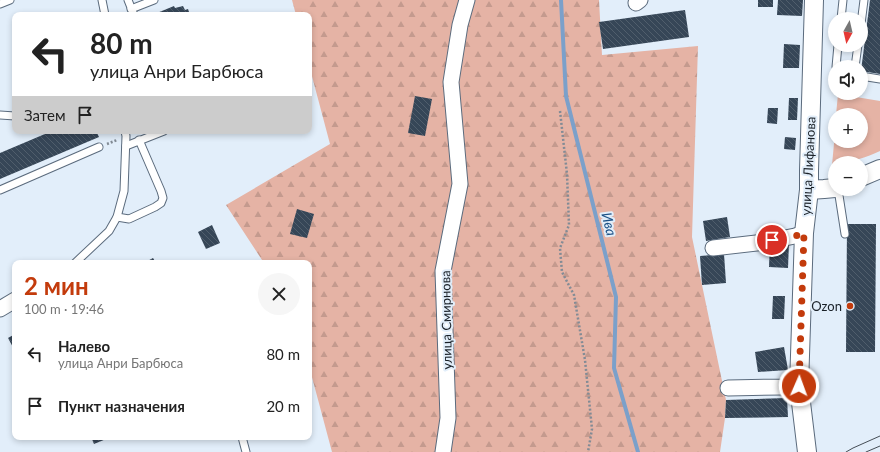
<!DOCTYPE html>
<html lang="ru">
<head>
<meta charset="utf-8">
<style>
	body { margin:0; font-family:Lato,sans-serif; background:#f6f6f6; color:#222; height:100vh; display:flex; flex-direction:column; font-size:15px; white-space:nowrap }
	* { box-sizing:border-box; margin:0 }
	p { font-size:13px; color:#767676 }
	.icon { flex:none; width:22px; height:22px; fill:none; stroke:currentColor; stroke-width:2; stroke-linecap:round; stroke-linejoin:round }
	.map { position:relative; flex:1; overflow:hidden }
	.drawer { position:absolute; left:12px; top:260px; width:300px; height:180px; display:flex; flex-direction:column; background:#fff; border-radius:8px; box-shadow:0 2px 6px #0003 }
	.drawer>* { flex:none }
	.top-card { position:absolute; left:12px; top:12px; width:300px; height:122px; border-radius:8px; box-shadow:0 2px 6px #0003; background:#fff; color:#222; overflow:hidden }
	.needle { width:26px; rotate:188deg }
	.buttons { position:absolute; left:828px; top:12px; display:grid; gap:8px }
	.buttons a { display:grid; place-items:center; width:40px; height:40px; border-radius:50%; background:#fff; box-shadow:0 2px 6px #0003; font-size:20px }
	.pin { position:absolute; display:grid; place-items:center; width:34px; height:34px; color:#fff; margin:-17px; border:2px solid #fff; border-radius:50%; box-shadow:0 1px 4px #0007 }
	.me { position:absolute; width:44px; margin:-22px; rotate:2deg; stroke-linejoin:round; filter:drop-shadow(0 0 3px #0008) }
	.turn { display:flex; align-items:center; gap:14px; height:84px; padding:0 12px; font-size:18px }
	.turn .icon { width:52px; height:52px; stroke-width:2.5 }
	.turn b { display:block; font-size:28px; line-height:34px }
	.then { display:flex; align-items:center; height:38px; padding:0 12px; background:#0003; gap:8px; font-size:15px }
	.round { display:grid; place-items:center; flex:none; width:42px; height:42px; border-radius:21px; background:#f6f6f6 }
	.head { display:flex; align-items:center; justify-content:space-between; height:68px; padding:0 12px }
	h1 { font-size:24px; font-weight:700; line-height:30px; color:#c33b0c }
	ul { padding:0; list-style:none }
	li { display:flex; align-items:center; gap:12px; height:52px; padding:0 12px }
	li div { flex:1 }
	li b { display:block; font-size:15px }
	li em { font-style:normal }
	.map>svg:first-child { display:block }
	.green { fill:#e5b3a5 }
	.forest { fill:url(#forest-firs) }
	.lines { fill:none; stroke-linecap:round; stroke-linejoin:round }
	.stream { stroke:#7ba0ca; stroke-width:4 }
	.building { fill:url(#building-back-hatch) }
	.service-casing { stroke:#5b6b7d; stroke-width:9 }
	.minor-casing { stroke:#5b6b7d; stroke-width:17 }
	.tertiary-casing { stroke:#5b6b7d; stroke-width:20 }
	.path { stroke:#828b95; stroke-width:2.5; stroke-dasharray:2 2; stroke-linecap:butt }
	.service { stroke:#fff; stroke-width:7 }
	.minor { stroke:#fff; stroke-width:15 }
	.tertiary { stroke:#fff; stroke-width:18 }
	.tram { stroke:#454d55; stroke-width:1 }
	.route { stroke:#c33b0c; stroke-width:7; stroke-dasharray:0 12.6 }
	.poi-dot { fill:#c33b0c; stroke:#e2eefa; stroke-width:1.5 }
	.labels { text-anchor:middle; stroke-width:4; stroke-linejoin:round; paint-order:stroke }
	.street-label { font-size:13px; fill:#1a2128; stroke:#e2eefa }
	.poi-label { font-size:13px; fill:#1a2128; stroke:#e2eefa; text-anchor:end }
	.water-label { font-size:14px; font-style:italic; fill:#1c5186; stroke:#e2eefa }
</style>
</head>
<body>
<div class="map">
<svg width="880" height="452" viewBox="0 0 880 452">
	<defs>
		<pattern id="forest-firs" width="22" height="20" patternUnits="userSpaceOnUse"><rect width="22" height="20" fill="#e5b3a5"/><path d="M5 1l3.5 6h-7zM16 11l3.5 6h-7z" fill="#c49a8e"/></pattern>
		<pattern id="building-back-hatch" width="6" height="6" patternUnits="userSpaceOnUse"><rect width="6" height="6" fill="#364657"/><path d="M-1 5l2 2M0 0l6 6M5-1l2 2" fill="none" stroke="#505e6c"/></pattern>
	</defs>
	<rect width="100%" height="100%" fill="#e2eefa"/>
	<path class="green" d="M 838,94 L 880,101 L 880,151 C 867,157 850,163 835,163 L 835,165 L 832,165 L 835,133 L 835,141 L 861,141 L 861,115 L 836,115 Z"/>
	<polygon class="forest" points="292,0 599,0 602,55 698,46 692,237 726,400 725,418 720,452 332,452 309,366 309,263 264,263 226,205 330,144 309,65 309,15 296,15"/>
	<g class="lines">
		<polyline class="stream" points="561,0 566,96 616,297 614,368 638,452"/>
	</g>
	<g class="building">
		<rect x="758" y="0" width="15" height="7"/>
		<polygon points="778,0 803,0 802,16 777,15"/>
		<polygon points="870,0 880,0 880,74 861,71"/>
		<polygon points="174,6 175,8 183,6 185,10 188,9 190,15 158,15 157,13"/>
		<polygon points="685,10 689,37 603,49 599,22"/>
		<polygon points="784,44 800,45 799,68 783,68"/>
		<polygon points="415,96 432,99 425,136 408,133"/>
		<polygon points="789,98 798,98 797,120 788,120"/>
		<polygon points="768,108 778,108 777,124 767,123"/>
		<polygon points="52,131 96,131 99,137 0,179 0,153"/>
		<polygon points="785,137 796,138 795,150 784,149"/>
		<polygon points="297,209 314,214 307,238 290,234"/>
		<polygon points="727,217 730,237 706,241 703,221"/>
		<polygon points="847,224 876,224 875,352 846,352"/>
		<polygon points="212,225 220,243 206,249 198,232"/>
		<polygon points="770,242 789,243 788,268 769,267"/>
		<polygon points="724,254 726,283 702,285 700,256"/>
		<polygon points="153,258 156,263 144,263"/>
		<polygon points="773,296 785,296 784,319 772,319"/>
		<polygon points="15,334 15,351 8,338"/>
		<polygon points="784,347 788,370 758,372 755,352"/>
		<polygon points="787,398 788,417 725,418 726,400"/>
		<polygon points="91,437 111,437 94,444"/>
	</g>
	<g class="lines">
		<defs>
			<g id="service">
				<polyline points="102,0 105,15"/>
				<polyline points="128,0 134,15"/>
				<polyline points="0,4 10,0"/>
				<polyline points="131,9 154,0"/>
				<polyline points="841,19 843,0"/>
				<polyline points="861,24 864,0"/>
				<polyline points="836,67 838,45"/>
				<polyline points="855,67 858,45"/>
				<polyline points="861,76 880,79"/>
				<polyline points="0,115 15,116"/>
				<polyline points="126,146 164,131"/>
				<polyline points="838,189 845,234"/>
				<polyline points="0,190 99,147"/>
				<polyline points="117,217 129,219 155,207 161,203 163,198 161,191 139,140"/>
				<polyline points="75,263 109,231 117,217 124,191 126,136 125,131"/>
				<polyline points="242,437 246,452"/>
			</g>
			<g id="minor">
				<polyline points="636,3 640,0"/>
				<polyline points="713,248 765,242 795,236 804,233"/>
				<polyline points="0,309 15,300"/>
				<polyline points="728,388 782,387 799,386"/>
				<polyline points="443,452 448,418 443,271 460,184 451,82 460,25 467,0"/>
			</g>
			<g id="tertiary">
				<polyline points="861,177 880,169"/>
				<polyline points="809,190 824,189 835,188"/>
				<polyline points="807,452 799,386 804,233 809,190 809,171 814,0"/>
			</g>
		</defs>
		<use href="#service" class="service-casing"/>
		<use href="#minor" class="minor-casing"/>
		<use href="#tertiary" class="tertiary-casing"/>
		<g class="path">
			<polyline points="560,111 567,174 569,225 560,248 562,272 574,295 585,360 592,429 588,452"/>
			<polyline points="107,144 117,140"/>
		</g>
		<use href="#service" class="service"/>
		<use href="#minor" class="minor"/>
		<use href="#tertiary" class="tertiary"/>
		<g class="tram">
			<polyline points="846,452 853,448 880,436"/>
			<polyline points="866,452 880,446"/>
		</g>
	</g>
	<g class="lines">
		<polyline class="route" points="772,240 795,236 804,233 799,386"/>
	</g>
	<circle class="poi-dot" cx="850" cy="306" r="4"/>
	<g class="labels">
		<g class="street-label">
			<text transform="translate(808 166) rotate(-87)" y="5">улица Лифанова</text>
			<text transform="translate(446 320) rotate(-91)" y="5">улица Смирнова</text>
		</g>
		<g class="poi-label">
			<text x="842" y="311">Ozon</text>
		</g>
		<g class="water-label">
			<text transform="translate(609 224) rotate(76)" y="5">Ива</text>
		</g>
	</g>
</svg>
<div class="buttons">
<a><svg class="needle" viewBox="-14 -14 28 28"><path d="M0-13l5 13h-10z" fill="#e53935"/><path d="M0 13l5-13h-10z" fill="#767676"/></svg></a>
<a><svg class="icon" aria-label="sound" viewBox="0 0 24 24"><path d="M4 9h4l5-4v14l-5-4H4zM17 9q2 3 0 6"/></svg></a>
<a>+</a>
<a>−</a>
</div>
<div class="pin" style="left:772px;top:240px;background:#d93025"><svg class="icon" aria-label="arrive" viewBox="0 0 24 24"><path d="M6 21V4h12l-3 4 3 4H6"/></svg></div>
<svg class="me" style="left:799px;top:386px" viewBox="-20 -20 40 40"><circle r="17" fill="#c33b0c" stroke="#fff" stroke-width="3"/><path d="M0-11L8 9 0 5-8 9z" fill="#fff"/></svg>
<div class="top-card">
<div class="turn"><svg class="icon" aria-label="left" viewBox="0 0 24 24"><path d="M17 20v-9H6M10 6l-5 5 5 5"/></svg><div><b>80 m</b>улица Анри Барбюса</div></div>
<div class="then">Затем<svg class="icon" aria-label="arrive" viewBox="0 0 24 24"><path d="M6 21V4h12l-3 4 3 4H6"/></svg></div>
</div>
<section class="drawer">
<div class="head"><div><h1>2 мин</h1><p>100 m · 19:46</p></div><a class="round"><svg class="icon" aria-label="close" viewBox="0 0 24 24"><path d="M6 6l12 12M18 6L6 18"/></svg></a></div>
<ul>
<li><svg class="icon" aria-label="left" viewBox="0 0 24 24"><path d="M17 20v-9H6M10 6l-5 5 5 5"/></svg><div><b>Налево</b><p>улица Анри Барбюса</p></div><em>80 m</em></li>
<li><svg class="icon" aria-label="arrive" viewBox="0 0 24 24"><path d="M6 21V4h12l-3 4 3 4H6"/></svg><div><b>Пункт назначения</b></div><em>20 m</em></li>
</ul>
</section>
</div>
</body>
</html>
